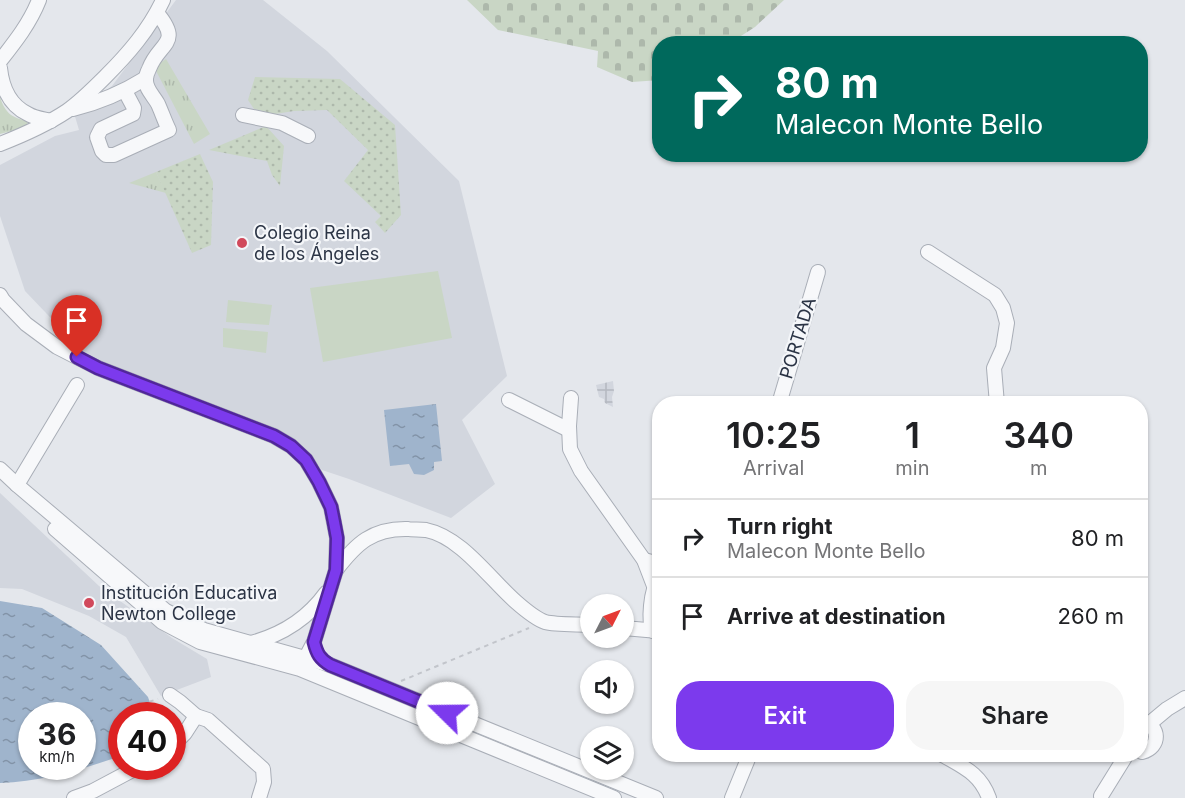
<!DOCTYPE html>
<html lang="en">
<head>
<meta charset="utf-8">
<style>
	body { margin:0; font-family:Inter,sans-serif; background:#f6f6f6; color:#202124; height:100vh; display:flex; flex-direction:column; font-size:22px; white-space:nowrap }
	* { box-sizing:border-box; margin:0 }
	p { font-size:20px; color:#757577 }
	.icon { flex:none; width:33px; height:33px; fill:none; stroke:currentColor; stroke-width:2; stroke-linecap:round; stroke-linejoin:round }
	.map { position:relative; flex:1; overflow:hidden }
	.details { position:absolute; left:652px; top:396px; width:496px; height:366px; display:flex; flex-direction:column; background:#fff; border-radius:24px; box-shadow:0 2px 4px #0004 }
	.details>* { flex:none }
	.banner { position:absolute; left:652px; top:36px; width:496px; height:126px; border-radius:24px; box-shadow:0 2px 4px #0004; background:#00695c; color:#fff; overflow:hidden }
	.needle { width:39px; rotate:48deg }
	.tools { position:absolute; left:580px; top:594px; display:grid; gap:12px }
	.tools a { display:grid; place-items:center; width:54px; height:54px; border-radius:50%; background:#fff; box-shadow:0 2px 4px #0004; font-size:30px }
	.speed { position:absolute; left:18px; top:702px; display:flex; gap:12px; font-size:30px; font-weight:700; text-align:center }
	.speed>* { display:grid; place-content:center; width:78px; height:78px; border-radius:50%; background:#fff; box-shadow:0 2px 4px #0004; line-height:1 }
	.speed small { font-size:15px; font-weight:400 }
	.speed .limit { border:9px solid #d22; background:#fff; color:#111 }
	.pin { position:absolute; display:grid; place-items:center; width:51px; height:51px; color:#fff; margin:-62px -26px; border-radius:50% 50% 50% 0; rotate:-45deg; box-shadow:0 0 6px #0007 }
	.pin .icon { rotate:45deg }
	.me { position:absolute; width:66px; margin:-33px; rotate:292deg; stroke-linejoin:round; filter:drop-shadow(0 0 4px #0008) }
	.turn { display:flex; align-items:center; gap:21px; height:126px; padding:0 24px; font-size:27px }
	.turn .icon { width:78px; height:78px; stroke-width:2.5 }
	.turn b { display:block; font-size:42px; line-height:51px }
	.eta { display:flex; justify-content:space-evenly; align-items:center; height:102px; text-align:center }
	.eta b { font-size:36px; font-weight:600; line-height:42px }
	.action { display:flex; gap:12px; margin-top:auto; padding:12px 24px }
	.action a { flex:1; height:69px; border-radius:24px; background:#7c3aed; color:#fff; font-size:24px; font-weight:600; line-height:69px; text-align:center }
	.action a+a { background:#f6f6f6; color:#202124 }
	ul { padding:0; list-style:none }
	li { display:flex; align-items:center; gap:18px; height:78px; padding:0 24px; border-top:2px solid #e0e0e0 }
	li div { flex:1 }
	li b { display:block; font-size:22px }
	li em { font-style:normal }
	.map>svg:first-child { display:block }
	.built { fill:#d2d6de }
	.industrial { fill:url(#industrial-grid) }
	.grass { fill:url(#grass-tufts) }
	.cemetery { fill:url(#cemetery-stones) }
	.garden { fill:url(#garden-dots) }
	.pitch { fill:#c9d6c5 }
	.water { fill:url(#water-ripples); fill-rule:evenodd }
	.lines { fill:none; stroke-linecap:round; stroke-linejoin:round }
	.minor-casing { stroke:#a9aeb7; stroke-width:16 }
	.path { stroke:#c2c5cb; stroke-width:2; stroke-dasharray:4.5 4.5; stroke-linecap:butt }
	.minor { stroke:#f7f8fa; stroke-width:14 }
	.route-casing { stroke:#51269a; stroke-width:15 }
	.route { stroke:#7c3aed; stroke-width:10 }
	.poi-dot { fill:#d1495b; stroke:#f4f6f9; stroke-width:2 }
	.labels { text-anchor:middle; stroke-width:4.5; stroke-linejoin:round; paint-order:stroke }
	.poi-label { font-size:18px; fill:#2b3445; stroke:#f4f6f9; text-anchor:start }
	.street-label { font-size:18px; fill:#2b3445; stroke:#f4f6f9 }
</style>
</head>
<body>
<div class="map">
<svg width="1185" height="798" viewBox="0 0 1185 798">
	<defs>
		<pattern id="industrial-grid" width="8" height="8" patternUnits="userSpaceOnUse" patternTransform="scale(1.5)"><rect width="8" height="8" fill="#d2d6de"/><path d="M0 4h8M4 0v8" fill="none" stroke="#b4b8c0"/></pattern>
		<pattern id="grass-tufts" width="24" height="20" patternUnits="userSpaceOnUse" patternTransform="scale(1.5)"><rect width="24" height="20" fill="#c9d6c5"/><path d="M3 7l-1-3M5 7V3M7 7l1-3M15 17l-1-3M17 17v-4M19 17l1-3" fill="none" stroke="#adb8ab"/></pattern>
		<pattern id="cemetery-stones" width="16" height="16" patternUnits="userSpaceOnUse" patternTransform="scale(1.5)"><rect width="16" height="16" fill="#c9d6c5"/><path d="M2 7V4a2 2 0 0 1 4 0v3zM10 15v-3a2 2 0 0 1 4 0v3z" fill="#adb8ab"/></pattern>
		<pattern id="garden-dots" width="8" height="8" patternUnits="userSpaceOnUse" patternTransform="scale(1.5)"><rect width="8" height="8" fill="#c9d6c5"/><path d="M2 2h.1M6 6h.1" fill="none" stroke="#adb8ab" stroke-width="1.8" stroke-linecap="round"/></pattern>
		<pattern id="water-ripples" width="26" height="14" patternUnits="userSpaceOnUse" patternTransform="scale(1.5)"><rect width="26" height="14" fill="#9fb4cc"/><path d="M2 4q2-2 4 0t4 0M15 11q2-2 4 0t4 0" fill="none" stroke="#8293a7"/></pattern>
	</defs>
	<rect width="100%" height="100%" fill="#e4e7ec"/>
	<g class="built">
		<polygon points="176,0 263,0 327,51 459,181 507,376 462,420 495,484 451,518 349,479 322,470 297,441 87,356 25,291 0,216 0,165 55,136 79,130 74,113 112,86"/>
		<polygon points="0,493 99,586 172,638 207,659 211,677 161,696 126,637 89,616 22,589 0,588"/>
	</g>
	<polygon class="industrial" points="613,381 614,391 612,397 613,407 605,403 604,399 599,397 596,385"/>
	<g class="grass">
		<polygon points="166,59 210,134 194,144 154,67"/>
		<path d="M 0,97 C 5,113 12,118 28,121 L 27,127 L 0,134 Z"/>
		<polygon points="156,172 166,193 129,183"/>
	</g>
	<polygon class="cemetery" points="467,0 784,0 755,27 730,43 660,44 660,80 632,82 597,67 598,51 498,30"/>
	<g class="garden">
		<polygon points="255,77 340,79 395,125 401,215 385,233 375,222 381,216 344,181 368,150 327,110 294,111 275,114 254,109 248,100"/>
		<polygon points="266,126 284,146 280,186 272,175 267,161 209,150"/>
		<polygon points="200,154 213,182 211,245 192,253 156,172"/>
	</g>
	<g class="pitch">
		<polygon points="438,271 452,338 323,362 310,288"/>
		<polygon points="228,300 272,305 269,325 226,322"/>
		<polygon points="223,328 268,332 266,353 223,347"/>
	</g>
	<g class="water">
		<polygon points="436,404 442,461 434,462 434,470 424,475 414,474 409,464 390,466 384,410"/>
		<path d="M 0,601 L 42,608 L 101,645 L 148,697 L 154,715 L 122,716 L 121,756 C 82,769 42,782 0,783 ZM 32,716 L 82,716 L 82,766 L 32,766 Z"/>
	</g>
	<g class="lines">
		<defs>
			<g id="minor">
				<path d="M 0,61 C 15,42 30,23 39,0"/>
				<path d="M 0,68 C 2,87 9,105 28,114 C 34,118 43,119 51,121"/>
				<path d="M 125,91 L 134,108 L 133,114 L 101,129 L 97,137 L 102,151 L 106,155 L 114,155 L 169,130 C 165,122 162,113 158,104 C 154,96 145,89 146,79 C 146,77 148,71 149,69 C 159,42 183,44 157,13"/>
				<path d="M 73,109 C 101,102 122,93 146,78"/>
				<polyline points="243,115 282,123 308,136"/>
				<path d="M 0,144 C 23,135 46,125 67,111 C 80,102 93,89 105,77 C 128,54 149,30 163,0"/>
				<polyline points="928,252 995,295 1003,308 1007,323 1003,348 994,368 997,404"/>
				<polyline points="0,295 3,300 26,324 57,347 98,368 274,436 291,446 306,460 319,482 331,507 337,538 336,570 314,642 302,665"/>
				<polyline points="571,398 569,426 570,449 581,471 644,560 654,586"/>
				<polyline points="509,400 569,430"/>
				<polyline points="779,404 818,272"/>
				<polyline points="0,469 17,485 166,611 204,630 330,665 656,798"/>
				<polyline points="17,485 77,385"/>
				<polyline points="55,529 162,622 200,642 300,669 614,798"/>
				<polyline points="644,560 660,564"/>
				<path d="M 336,570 C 356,544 372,528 408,529 C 413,530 420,529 426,530 C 461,537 489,578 515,601 C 523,608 534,618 545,622 C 556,625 579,624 591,625"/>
				<polyline points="624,628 658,631"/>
				<path d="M 653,631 C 648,621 651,590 658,581"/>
				<path d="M 251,643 C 281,635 308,618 326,593"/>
				<polyline points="170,695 180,702 196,716 208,720 263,769 264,782 259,798"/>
				<path d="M 1142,721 C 1160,726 1161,747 1142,752"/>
				<polyline points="1149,724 1167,709 1185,698"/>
				<polyline points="172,746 185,733 196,716"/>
				<path d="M 941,754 C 963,767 980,773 989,798"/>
				<polyline points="1101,796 1127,754"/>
				<polyline points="74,798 93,791 140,766"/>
				<polyline points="732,798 750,754"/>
			</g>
		</defs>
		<use href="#minor" class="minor-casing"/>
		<g class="path">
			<polyline points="401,681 529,628"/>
			<polyline points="132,707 158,699"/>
		</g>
		<use href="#minor" class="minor"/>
	</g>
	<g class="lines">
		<defs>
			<path id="route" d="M 77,357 L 98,368 L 274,436 L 291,446 L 306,460 L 319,482 L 331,507 L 334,522 L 337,538 L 336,570 L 314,642 C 317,654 320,659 330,665 L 447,713"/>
		</defs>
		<use href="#route" class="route-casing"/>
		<use href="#route" class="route"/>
	</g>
	<g class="poi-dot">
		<circle cx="242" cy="243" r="6"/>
		<circle cx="89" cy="603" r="6"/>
	</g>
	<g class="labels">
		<g class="poi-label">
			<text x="254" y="239">Colegio Reina<tspan x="254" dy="21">de los Ángeles</tspan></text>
			<text x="101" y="599">Institución Educativa<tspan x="101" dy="21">Newton College</tspan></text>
		</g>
		<g class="street-label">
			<text transform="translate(798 338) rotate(-73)" y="6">PORTADA</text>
		</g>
	</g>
</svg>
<div class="tools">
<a><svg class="needle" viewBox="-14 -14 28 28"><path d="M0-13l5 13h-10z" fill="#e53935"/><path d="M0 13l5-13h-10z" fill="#757577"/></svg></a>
<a><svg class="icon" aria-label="sound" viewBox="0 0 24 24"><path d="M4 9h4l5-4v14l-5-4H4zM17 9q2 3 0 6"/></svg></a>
<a><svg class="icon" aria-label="layers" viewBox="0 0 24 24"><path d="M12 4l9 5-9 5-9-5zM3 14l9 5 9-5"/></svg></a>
</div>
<div class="speed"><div>36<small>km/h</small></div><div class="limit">40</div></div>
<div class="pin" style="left:77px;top:357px;background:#d93025"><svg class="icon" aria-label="arrive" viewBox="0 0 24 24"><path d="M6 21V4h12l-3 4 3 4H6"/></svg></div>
<svg class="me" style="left:447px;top:713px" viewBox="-20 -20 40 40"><circle r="19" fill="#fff"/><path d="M0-13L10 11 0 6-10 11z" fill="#7c3aed"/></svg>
<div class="banner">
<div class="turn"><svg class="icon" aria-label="right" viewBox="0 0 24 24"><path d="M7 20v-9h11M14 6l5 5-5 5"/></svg><div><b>80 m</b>Malecon Monte Bello</div></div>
</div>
<section class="details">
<div class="eta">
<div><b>10:25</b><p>Arrival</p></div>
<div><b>1</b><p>min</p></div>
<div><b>340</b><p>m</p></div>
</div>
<ul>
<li><svg class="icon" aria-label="right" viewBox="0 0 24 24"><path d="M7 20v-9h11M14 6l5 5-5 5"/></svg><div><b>Turn right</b><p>Malecon Monte Bello</p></div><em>80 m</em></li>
<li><svg class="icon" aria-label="arrive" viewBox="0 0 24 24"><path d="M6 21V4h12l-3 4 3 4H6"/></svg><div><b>Arrive at destination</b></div><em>260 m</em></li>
</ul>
<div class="action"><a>Exit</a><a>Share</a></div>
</section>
</div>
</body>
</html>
